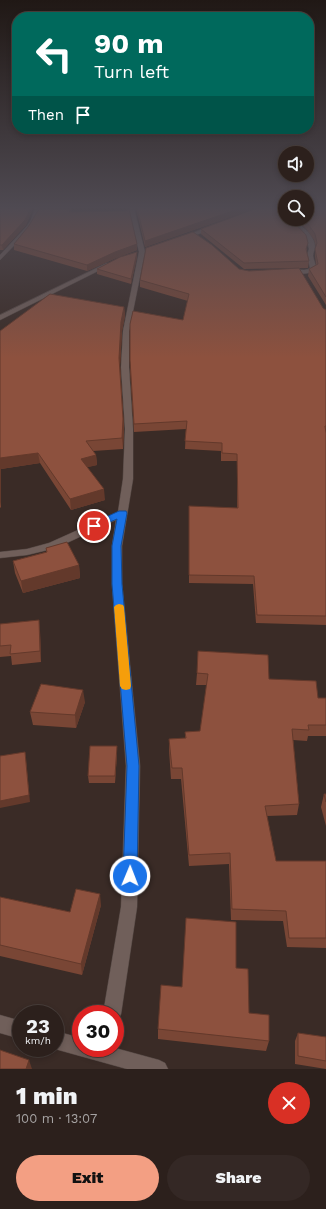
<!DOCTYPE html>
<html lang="en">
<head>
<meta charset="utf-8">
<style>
	body { margin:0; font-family:"Work Sans",sans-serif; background:#342825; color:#f1f3f6; height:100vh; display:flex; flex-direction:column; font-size:15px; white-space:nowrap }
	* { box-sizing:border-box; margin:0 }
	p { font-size:13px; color:#a6a3a3 }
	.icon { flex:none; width:22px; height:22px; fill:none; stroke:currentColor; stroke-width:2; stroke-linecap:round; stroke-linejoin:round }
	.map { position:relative; height:1069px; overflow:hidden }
	.side { display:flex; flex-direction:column; background:#2c201c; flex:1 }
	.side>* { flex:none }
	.banner { position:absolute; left:12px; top:12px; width:302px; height:122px; border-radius:16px; box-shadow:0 2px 6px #0003,0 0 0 1px #483e3b; background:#00695c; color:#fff; overflow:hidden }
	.fabs { position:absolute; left:278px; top:146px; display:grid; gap:8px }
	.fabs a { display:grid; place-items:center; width:36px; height:36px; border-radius:50%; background:#2c201c; box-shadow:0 2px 6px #0003,0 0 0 1px #483e3b; font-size:20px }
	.speed { position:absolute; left:12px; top:1005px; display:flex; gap:8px; font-size:20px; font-weight:700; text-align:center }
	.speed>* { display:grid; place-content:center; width:52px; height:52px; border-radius:50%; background:#2c201c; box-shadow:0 2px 6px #0003,0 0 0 1px #483e3b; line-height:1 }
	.speed small { font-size:10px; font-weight:400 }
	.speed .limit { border:6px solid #d22; background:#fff; color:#111 }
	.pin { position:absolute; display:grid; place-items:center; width:34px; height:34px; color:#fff; margin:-17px; border:2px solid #fff; border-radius:50%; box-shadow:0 1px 4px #0007 }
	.me { position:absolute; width:44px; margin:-22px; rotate:1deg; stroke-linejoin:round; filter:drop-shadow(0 0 3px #0008) }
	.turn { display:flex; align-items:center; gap:14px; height:84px; padding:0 16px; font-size:18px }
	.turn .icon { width:52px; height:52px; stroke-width:2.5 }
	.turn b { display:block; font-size:28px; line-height:34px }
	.then { display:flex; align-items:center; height:38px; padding:0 16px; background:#0003; gap:8px; font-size:15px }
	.round { display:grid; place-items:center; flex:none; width:42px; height:42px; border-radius:21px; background:#342825 }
	.headline { display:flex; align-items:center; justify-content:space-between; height:68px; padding:0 16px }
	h1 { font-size:24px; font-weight:800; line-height:30px }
	.button { display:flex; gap:8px; margin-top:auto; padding:8px 16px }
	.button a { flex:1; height:46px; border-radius:24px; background:#f39f83; color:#111; font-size:16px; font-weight:800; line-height:46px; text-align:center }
	.button a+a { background:#342825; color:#f1f3f6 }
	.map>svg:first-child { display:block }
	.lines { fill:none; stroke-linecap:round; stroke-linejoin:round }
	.minor-casing { stroke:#534743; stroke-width:1 }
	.minor { fill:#705f5a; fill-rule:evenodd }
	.wall { fill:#794635 }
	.shaded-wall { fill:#63392b }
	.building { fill:#8d513e; stroke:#63392b }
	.route { fill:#1a73e8; stroke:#114b97 }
	.slow { fill:#f59e0b }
</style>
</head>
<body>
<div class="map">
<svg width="326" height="1069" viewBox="0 0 326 1069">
	<rect width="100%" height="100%" fill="#3a2b26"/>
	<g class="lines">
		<defs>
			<g id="minor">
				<polygon points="35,208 40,208 37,220 31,228 0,260 0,255 27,226 31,220"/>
				<polygon points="129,208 134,208 145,252 129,331 129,367 133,429 133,479 122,546 122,584 140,766 137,907 121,1014 118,1020 115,1021 115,1014 103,1014 121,907 126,766 112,584 112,546 116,520 56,548 27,555 0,558 0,552 27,549 49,543 118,512 123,479 125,429 121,367 123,331 139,252"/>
				<path d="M 287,219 L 293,219 C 301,226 314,234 315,246 C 315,250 313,252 313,256 C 314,262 317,265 315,271 C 307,274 293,276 285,271 C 292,266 304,273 310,268 L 307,255 L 309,249 L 307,240 Z"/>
				<polygon points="213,225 216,227 215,228 185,239 180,238"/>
				<polygon points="107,263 112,264 0,320 0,315"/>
				<polygon points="0,1015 21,1021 21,1039 0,1033"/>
				<polygon points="55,1031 81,1038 81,1048 115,1048 159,1060 165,1063 168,1069 127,1069 55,1049 53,1048 55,1048"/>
			</g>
		</defs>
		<use href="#minor" class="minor-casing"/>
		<use href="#minor" class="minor"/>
	</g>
	<g class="wall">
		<polygon points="0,208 33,208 26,225 3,250 0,250"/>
		<polygon points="136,208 256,208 145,247"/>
		<polygon points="326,208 326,305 308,276 309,269 316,265 315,255 316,247 314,240 307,230 295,219 307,219"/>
		<polygon points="71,209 71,212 137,250 116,258 87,271 14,250 14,244"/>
		<polygon points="285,219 307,249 307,251 309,261 308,268 244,269 201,234 201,229"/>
		<polygon points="137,252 137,257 131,284 97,274 97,269"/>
		<polygon points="239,269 326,310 326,625 256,623 253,584 189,583 189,514 237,508 237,461 221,461 221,451 185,449 186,429 134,432 130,367 183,320 188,301 140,287 140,280"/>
		<polygon points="124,307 125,316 122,331 120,365 124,429 123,449 93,451 96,455 97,465 87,467 105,500 71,510 40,463 1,469 1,507 0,508 0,331"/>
		<polygon points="46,548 79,565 80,578 23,593 15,573 13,561 46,552"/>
		<polygon points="0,624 40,631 41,662 12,665 11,656 0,657"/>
		<polygon points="197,673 269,679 318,698 326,698 326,736 308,736 307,741 293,740 299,804 297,815 267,816 276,861 326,861 326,948 287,947 283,921 231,920 229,864 189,866 181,779 171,779 169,750 169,739 185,738 185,732 200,731 207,685 196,685"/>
		<polygon points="85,702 76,728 33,725 30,712"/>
		<polygon points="117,746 117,753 115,783 89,783 88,776"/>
		<polygon points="324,794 326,794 326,826 321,807"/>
		<polygon points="0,897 70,912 101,905 82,975 0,956"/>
		<polygon points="236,968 249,1013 269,1041 266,1051 158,1039 158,1029 182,987"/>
		<polygon points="298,1033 326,1037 326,1069 295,1064 295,1041"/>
	</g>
	<g class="shaded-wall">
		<polygon points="31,208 33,208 26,225 3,250 2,245"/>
		<polygon points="241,208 256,208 145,247 145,241"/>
		<polygon points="137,244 137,250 116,258 87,271 87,265 115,252"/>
		<polygon points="137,252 137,257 131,284 131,279"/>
		<polygon points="124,307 125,316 122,331 120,367 119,358 121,322"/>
		<polygon points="123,419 124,429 123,449 122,438"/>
		<polygon points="38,453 40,463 1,469 1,507 0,502 0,458"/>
		<polygon points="96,455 97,465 81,469 81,459"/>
		<polygon points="104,489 105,500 71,510 70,499"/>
		<polygon points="79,565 80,578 23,593 21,581"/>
		<polygon points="39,620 40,631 41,662 40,651"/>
		<polygon points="83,690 85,702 76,728 75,715"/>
		<polygon points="117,746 117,753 115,783 115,776"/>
		<polygon points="25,752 26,759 30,802 0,808 0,801"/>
		<polygon points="100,894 101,905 82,975 81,964"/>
		<polygon points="29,1060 32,1069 26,1069"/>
	</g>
	<g class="building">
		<polygon points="0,208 31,208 25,220 2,245 0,245"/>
		<polygon points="137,208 241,208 145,241"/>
		<polygon points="257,208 285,208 285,219 291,219 306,235 308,243 306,249 309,261 244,263 201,229"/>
		<polygon points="307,208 326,208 326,297 309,269 318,264 315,249 317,243 315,234 308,224 302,219 307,219"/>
		<polygon points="39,209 71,209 69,212 126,211 129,209 137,244 115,252 87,265 14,244 28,227"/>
		<polygon points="193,232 212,245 239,269 249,271 299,268 323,308 326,310 326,426 325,426 326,433 326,616 257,615 254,576 189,575 189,506 238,508 237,454 222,453 222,443 185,441 187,421 134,424 130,360 130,324 133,311 183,320 189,294 140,280 146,248"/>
		<polygon points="137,252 131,279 97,269 120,257"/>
		<polygon points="50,294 124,307 121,322 119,358 123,419 122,438 86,441 96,455 81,459 104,489 70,499 38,453 0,458 0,331"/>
		<polygon points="67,542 79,565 21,581 13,561 47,552 46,548"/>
		<polygon points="39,620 40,651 10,654 11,645 0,646 0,624"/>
		<polygon points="198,651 268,655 269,679 316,681 318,698 326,698 326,725 308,725 309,730 292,729 299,804 265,806 276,861 326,861 326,938 289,938 286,911 232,909 230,853 189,855 182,768 172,768 169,739 186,738 185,732 200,731 208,674 197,673"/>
		<polygon points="41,684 83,690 75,715 30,712"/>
		<polygon points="90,746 117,746 115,776 88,776"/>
		<polygon points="25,752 29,795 0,801 0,756"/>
		<polygon points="324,794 326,794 326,802"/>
		<polygon points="76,889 100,894 81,964 0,945 0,897 70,912"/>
		<polygon points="186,918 236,922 236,968 248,969 249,1013 269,1015 269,1041 158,1029 161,985 182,987"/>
		<polygon points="298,1033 326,1037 326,1061 298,1056"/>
		<polygon points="0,1050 29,1060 26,1069 0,1069"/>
	</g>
	<linearGradient id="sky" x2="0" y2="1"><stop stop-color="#201815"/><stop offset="0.58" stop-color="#4f4a52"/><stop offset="1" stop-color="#4f4a52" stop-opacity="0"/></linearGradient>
	<rect width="326" height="358" fill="url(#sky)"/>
	<polygon class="route" points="119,511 126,511 127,513 121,546 122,584 139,766 137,876 135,881 130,883 125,881 123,876 127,766 112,584 112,546 117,519 94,529 90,526 91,524"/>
	<polygon class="slow" points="119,604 123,605 124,607 131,686 130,689 126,690 122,689 120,686 114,607 116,605"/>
</svg>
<div class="fabs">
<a><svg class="icon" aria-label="sound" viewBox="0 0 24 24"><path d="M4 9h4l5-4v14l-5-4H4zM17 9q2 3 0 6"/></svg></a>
<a><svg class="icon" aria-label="search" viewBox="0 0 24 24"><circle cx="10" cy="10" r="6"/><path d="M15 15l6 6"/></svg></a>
</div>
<div class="speed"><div>23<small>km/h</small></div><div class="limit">30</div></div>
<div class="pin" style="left:94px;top:526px;background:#d93025"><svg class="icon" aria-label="arrive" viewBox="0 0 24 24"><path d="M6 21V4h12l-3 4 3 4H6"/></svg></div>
<svg class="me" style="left:130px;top:876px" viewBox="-20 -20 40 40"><circle r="17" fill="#1a73e8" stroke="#fff" stroke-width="3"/><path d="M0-11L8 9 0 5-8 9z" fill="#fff"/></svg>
<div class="banner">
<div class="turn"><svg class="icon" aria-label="left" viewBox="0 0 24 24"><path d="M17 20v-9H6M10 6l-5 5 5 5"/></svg><div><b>90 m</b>Turn left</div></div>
<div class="then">Then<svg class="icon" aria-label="arrive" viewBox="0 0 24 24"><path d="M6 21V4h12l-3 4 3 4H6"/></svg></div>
</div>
</div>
<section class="side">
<div class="headline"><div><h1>1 min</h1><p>100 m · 13:07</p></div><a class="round" style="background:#d93025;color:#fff"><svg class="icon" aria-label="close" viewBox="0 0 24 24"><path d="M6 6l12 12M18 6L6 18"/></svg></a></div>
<div class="button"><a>Exit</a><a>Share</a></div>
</section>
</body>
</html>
